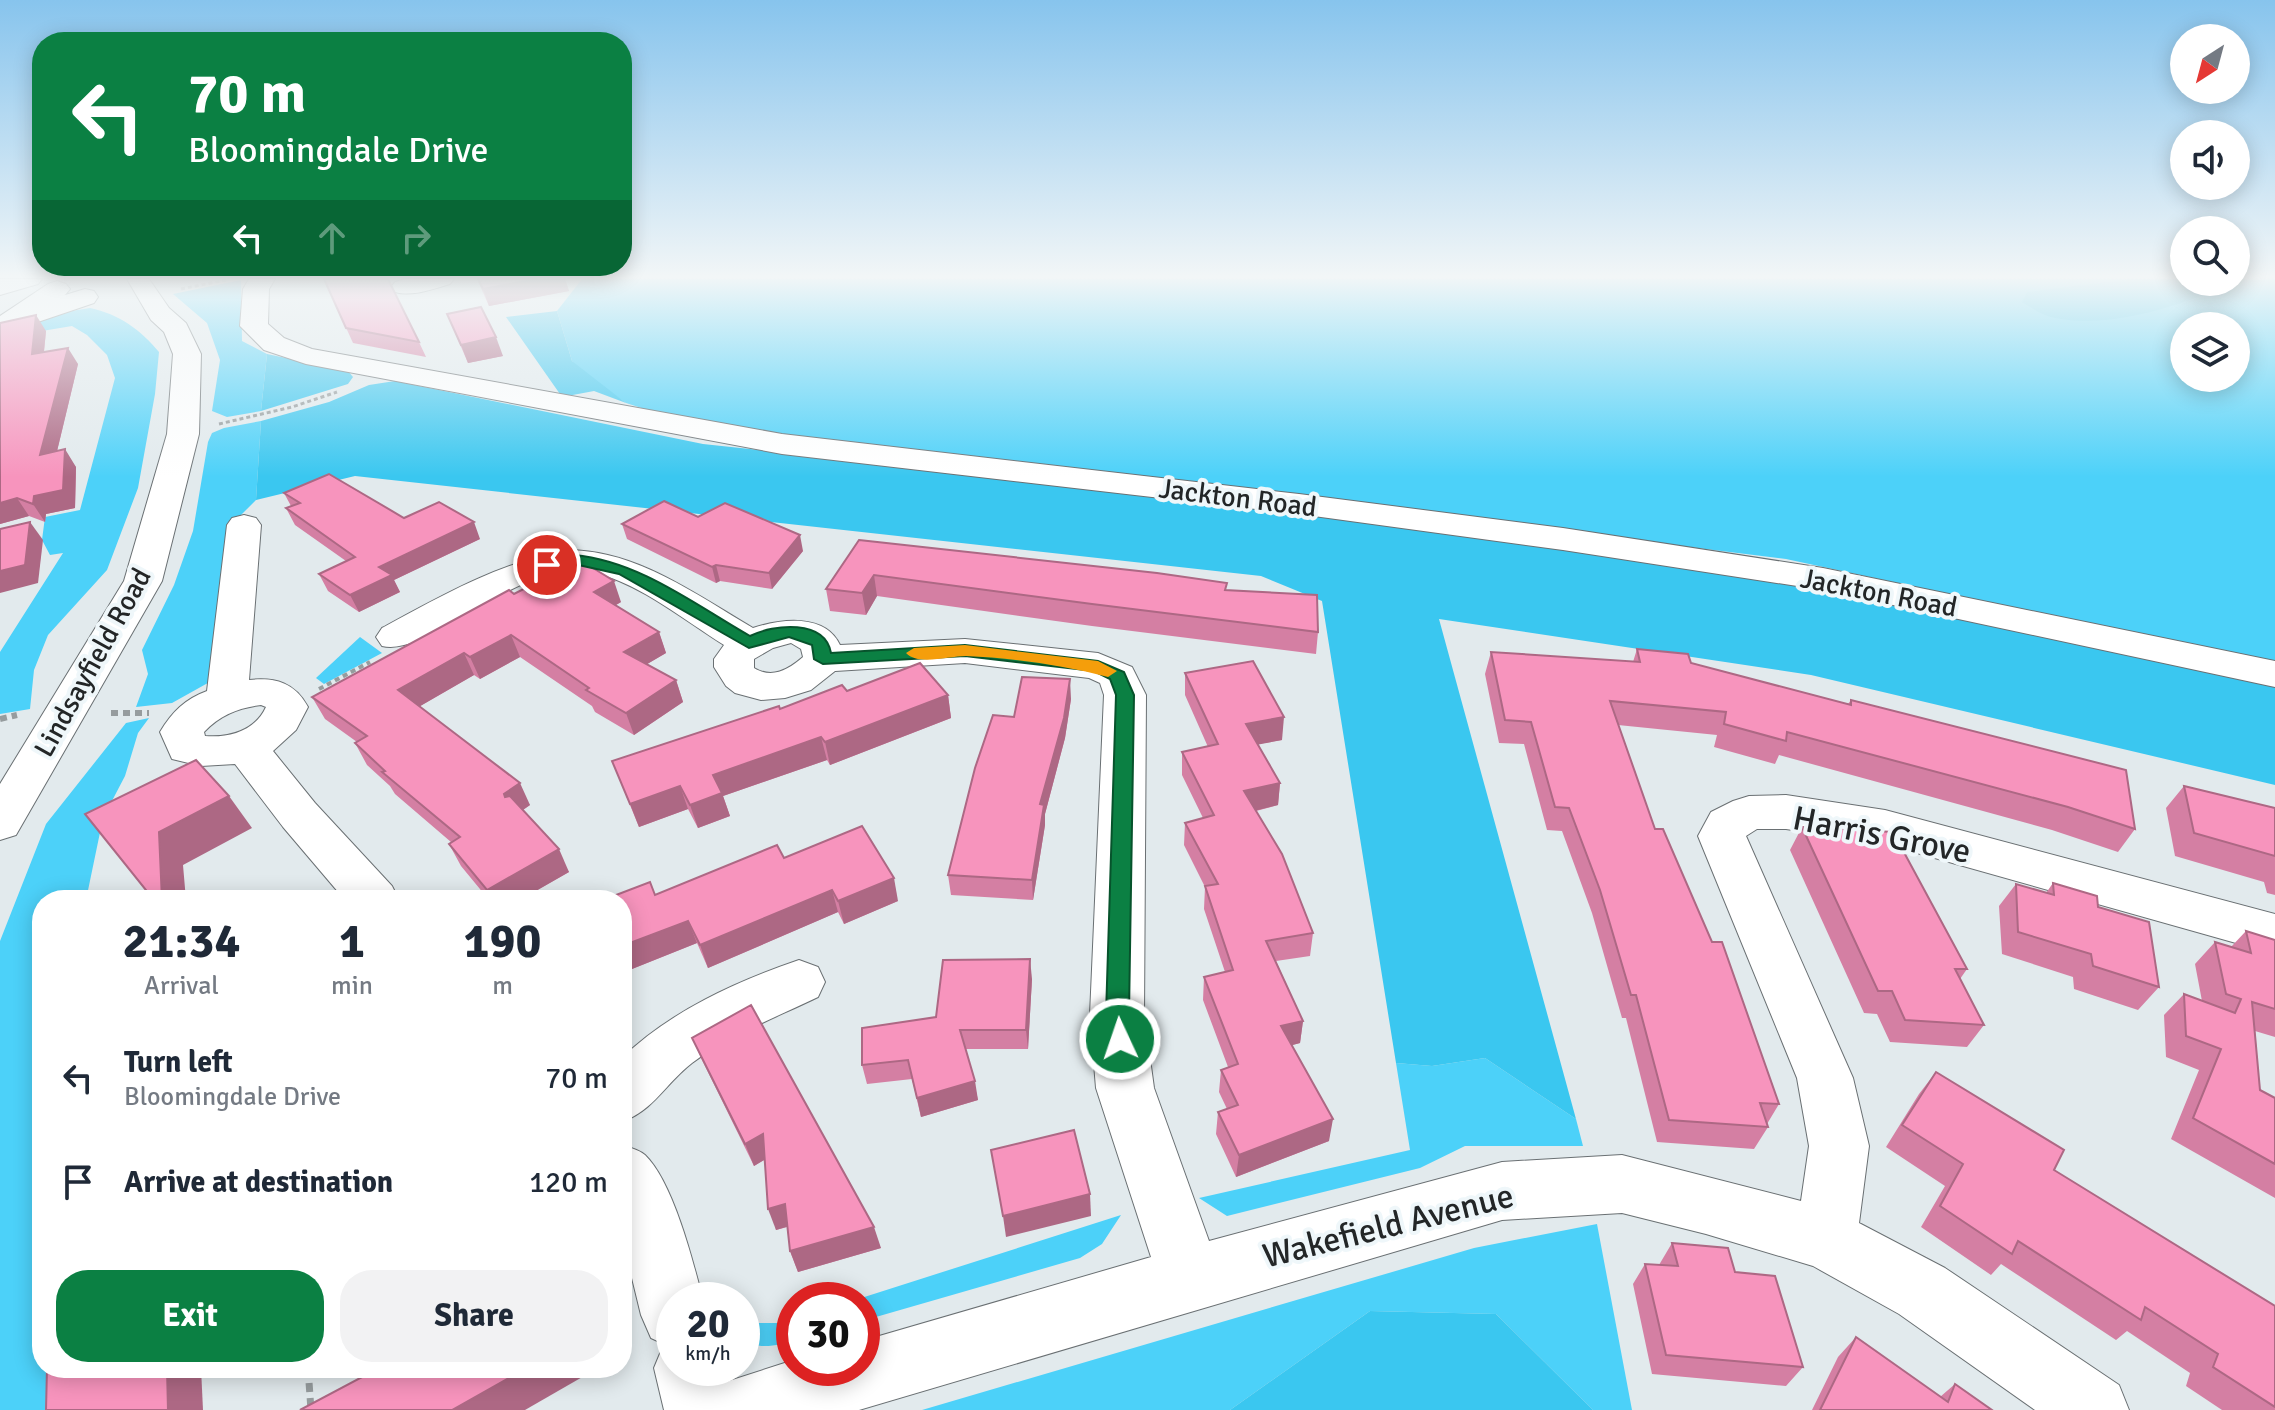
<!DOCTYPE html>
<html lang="en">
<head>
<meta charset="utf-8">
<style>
	body { margin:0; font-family:Signika,sans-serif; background:#f2f2f3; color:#1f2937; height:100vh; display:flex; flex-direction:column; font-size:30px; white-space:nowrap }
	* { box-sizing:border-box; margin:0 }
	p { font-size:26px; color:#747a83 }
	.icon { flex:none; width:44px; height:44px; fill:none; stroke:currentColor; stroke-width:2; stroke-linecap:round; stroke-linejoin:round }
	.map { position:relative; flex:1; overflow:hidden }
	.side { position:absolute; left:32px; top:890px; width:600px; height:488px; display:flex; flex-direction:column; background:#fff; border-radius:32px; box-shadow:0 4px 20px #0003 }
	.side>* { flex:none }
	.top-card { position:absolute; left:32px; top:32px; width:600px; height:244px; border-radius:32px; box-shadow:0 4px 20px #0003; background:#0b8043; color:#fff; overflow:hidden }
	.needle { width:52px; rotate:216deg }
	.fabs { position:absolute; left:2170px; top:24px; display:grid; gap:16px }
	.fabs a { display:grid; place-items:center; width:80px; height:80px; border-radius:50%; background:#fff; box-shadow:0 4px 20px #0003; font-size:40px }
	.speed { position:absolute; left:656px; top:1282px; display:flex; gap:16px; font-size:40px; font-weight:700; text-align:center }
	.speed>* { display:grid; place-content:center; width:104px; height:104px; border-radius:50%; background:#fff; box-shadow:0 4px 20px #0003; line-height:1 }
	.speed small { font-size:20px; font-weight:400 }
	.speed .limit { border:12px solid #d22; background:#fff; color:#111 }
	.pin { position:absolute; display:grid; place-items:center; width:68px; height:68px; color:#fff; margin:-34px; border:4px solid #fff; border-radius:50%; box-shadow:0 2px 8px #0007 }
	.me { position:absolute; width:88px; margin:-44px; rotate:357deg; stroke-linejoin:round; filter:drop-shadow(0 0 6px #0008) }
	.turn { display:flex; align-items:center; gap:28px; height:168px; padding:0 24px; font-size:36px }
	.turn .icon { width:104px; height:104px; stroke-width:2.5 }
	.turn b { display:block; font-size:56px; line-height:68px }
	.lanes { display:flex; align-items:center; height:76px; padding:0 24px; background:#0003; justify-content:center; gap:40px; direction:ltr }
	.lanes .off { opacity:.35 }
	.eta { display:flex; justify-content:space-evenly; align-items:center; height:136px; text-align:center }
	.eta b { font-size:48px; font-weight:700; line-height:56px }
	.primary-button { display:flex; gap:16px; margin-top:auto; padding:16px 24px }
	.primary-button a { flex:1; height:92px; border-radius:32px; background:#0b8043; color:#fff; font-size:32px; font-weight:700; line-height:92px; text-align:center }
	.primary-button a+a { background:#f2f2f3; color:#1f2937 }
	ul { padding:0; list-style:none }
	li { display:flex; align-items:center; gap:24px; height:104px; padding:0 24px }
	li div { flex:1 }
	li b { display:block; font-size:30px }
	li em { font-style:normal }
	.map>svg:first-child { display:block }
	.green { fill:#4cd1f9; fill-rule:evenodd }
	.forest { fill:#3ac7f0 }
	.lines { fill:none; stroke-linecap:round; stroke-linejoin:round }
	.minor-casing { stroke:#6a7073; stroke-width:2 }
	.path-far3 { stroke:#969c9e; stroke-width:3; stroke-dasharray:4 3; stroke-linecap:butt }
	.path-far2 { stroke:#969c9e; stroke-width:4; stroke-dasharray:5 4; stroke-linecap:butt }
	.path-far1 { stroke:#969c9e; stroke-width:6; stroke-dasharray:7 5; stroke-linecap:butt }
	.path { stroke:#969c9e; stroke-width:7; stroke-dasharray:9 6; stroke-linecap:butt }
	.minor { fill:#fff; fill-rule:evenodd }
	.wall { fill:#d47fa3 }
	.shaded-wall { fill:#ad6884 }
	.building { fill:#f794bd; stroke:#ad6884; stroke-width:2 }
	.route { fill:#0b8043; stroke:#07532c; stroke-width:2 }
	.slow { fill:#f59e0b }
	.labels { text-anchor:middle; stroke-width:8; stroke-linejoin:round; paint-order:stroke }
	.street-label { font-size:28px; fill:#232627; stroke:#eff7fa }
	.near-street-label { font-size:34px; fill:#232627; stroke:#eff7fa }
</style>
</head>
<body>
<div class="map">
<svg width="2275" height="1410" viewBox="0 0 2275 1410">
	<rect width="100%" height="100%" fill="#e2eaed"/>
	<g class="green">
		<path d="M 582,279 L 2184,279 L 2184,282 L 2275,279 L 2275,664 L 1786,559 L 685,422 L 626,403 L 578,369 L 572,361 L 557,311 ZM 2184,326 L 2236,326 L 2236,378 L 2184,378 Z"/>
		<polygon points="241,280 242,341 267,354 261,411 227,417 212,411 220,360 207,323 173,294"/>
		<path d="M 90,308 C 119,314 141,330 159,352 L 155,394 L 138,488 L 107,570 L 48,635 L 34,670 L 30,709 L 0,714 L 0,652 L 63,553 L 50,555 L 42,540 L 45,517 L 80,510 L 115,378 L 107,355 L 87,335 L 72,326 L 0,338 L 0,335 L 65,312 Z"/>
		<polygon points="261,421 256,500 227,529 215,679 172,703 136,707 148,674 142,650 174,585 193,531 208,442 212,433 224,428"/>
		<polygon points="360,637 382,653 324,684 316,678"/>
		<polygon points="149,718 138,733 125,776 103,818 86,900 42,900 42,1368 54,1368 50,1410 0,1410 0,941 46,824 126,723"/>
		<polygon points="1485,1058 1576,1119 1583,1146 1465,1146 1420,1168 1227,1216 1199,1198 1410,1150 1396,1063 1432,1066"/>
		<polygon points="1121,1215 1102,1244 1080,1258 862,1321 862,1300 855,1300"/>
		<polygon points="1597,1224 1632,1410 1593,1410 1496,1314 1370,1311 1230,1410 922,1410 1474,1248"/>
		<path d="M 794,1319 L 794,1341 C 775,1346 742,1355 742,1323 L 783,1323 Z"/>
	</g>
	<g class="forest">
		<path d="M 2131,279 L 2236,282 L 2236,279 L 2247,279 C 2188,301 2120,330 2055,318 C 2043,316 2032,308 2022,302 L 2027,292 Z"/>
		<polygon points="557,311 572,361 626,403 594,391 562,397 506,317"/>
		<polygon points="267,354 348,371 353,377 348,384 261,411"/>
		<polygon points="395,381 703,444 1257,503 1876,596 2275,684 2275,785 1811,675 1439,619 1576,1119 1485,1058 1432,1066 1396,1063 1322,601 1261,576 355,476 256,500 261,421 329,402 369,385"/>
		<polygon points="1370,1311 1496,1314 1593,1410 1230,1410"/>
	</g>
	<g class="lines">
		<defs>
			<g id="minor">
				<polygon points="0,279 42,279 38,284 0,295"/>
				<polygon points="127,279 149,279 169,308 186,323 201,354 199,434 162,581 16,835 0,840 0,784 124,581 167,434 173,354 164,332 151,320"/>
				<polygon points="249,279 275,279 269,289 268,324 284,338 312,349 782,434 1299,494 1563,528 1823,568 2275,661 2275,687 1823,590 1563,550 1299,514 782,454 306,364 264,350 240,326 243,289"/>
				<path d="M 405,279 L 454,279 L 450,284 C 433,289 412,297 395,292 L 391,287 L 395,282 Z"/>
				<polygon points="57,281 66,284 70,289 65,295 85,289 94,291 98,297 94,303 20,328 0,328 0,316 48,284"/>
				<path d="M 244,515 L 256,518 L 261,525 L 249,680 C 276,677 295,683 308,707 L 296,730 L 273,751 L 315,803 L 392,886 L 399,900 L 345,900 L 283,827 L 235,764 L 201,766 L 172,759 L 160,732 C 172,712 185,699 207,691 L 227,525 L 232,518 ZM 261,705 L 266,707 C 255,731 229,738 205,736 L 204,732 C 220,715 238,708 261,705 Z"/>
				<path d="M 569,550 C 638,551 695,594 753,628 C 781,619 825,613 840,645 L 965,639 L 1098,653 L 1132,667 L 1146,695 L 1144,1015 L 1154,1088 L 1209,1241 L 1502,1162 L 1622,1155 L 1801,1201 L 1809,1146 L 1797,1078 L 1698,836 L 1711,812 L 1733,801 L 1749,796 L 1786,795 L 1885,810 L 2275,914 L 2275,954 L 1885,844 L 1786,829 L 1757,829 L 1746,836 L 1853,1078 L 1869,1146 L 1859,1223 L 1945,1268 L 2119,1385 L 2129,1410 L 2035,1410 L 1899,1314 L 1813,1266 L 1706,1234 L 1622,1213 L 1502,1220 L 859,1410 L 664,1410 L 654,1368 L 664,1344 L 651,1338 L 641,1315 L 622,1237 L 622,1145 C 629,1147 639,1150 645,1155 C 673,1182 693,1261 703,1300 L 674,1300 L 674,1368 L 722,1368 L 726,1382 L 794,1360 L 794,1368 L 862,1368 L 862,1341 L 1151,1257 L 1096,1088 L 1090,1015 L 1104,695 L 1100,683 L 1089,678 L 965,663 L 835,671 L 811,690 L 785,698 L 761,700 L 735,693 L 726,686 L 714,667 L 714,659 L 724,645 C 684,620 642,585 596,573 C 522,553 433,658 382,646 L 376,637 L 382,628 C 443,595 500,562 569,550 ZM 791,643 L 801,649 L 803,657 C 788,670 772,679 754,668 L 754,659 L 773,648 Z"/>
				<path d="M 799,960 L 818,967 L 825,982 L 818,997 C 775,1018 729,1035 692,1063 C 665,1084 655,1109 622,1122 L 622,1058 C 671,1011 735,982 799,960 Z"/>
			</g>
		</defs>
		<use href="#minor" class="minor-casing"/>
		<g class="path-far3">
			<polyline points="181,289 226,280"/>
			<polyline points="219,424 292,407 337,392"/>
		</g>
		<polyline class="path-far2" points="319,689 370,662"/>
		<g class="path-far1">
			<polyline points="111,713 149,713"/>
			<polyline points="0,719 17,715"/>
		</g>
		<polyline class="path" points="308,1368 311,1410"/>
		<use href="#minor" class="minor"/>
	</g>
	<g class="wall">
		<polygon points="324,279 419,342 426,357 353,343"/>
		<polygon points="477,279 565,279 569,291 489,306"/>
		<polygon points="447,314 503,356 468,363"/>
		<polygon points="0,323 46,331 44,352 78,364 57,451 76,467 75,508 46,514 45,522 29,516 0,524"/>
		<polygon points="284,493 404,518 480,539 394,580 400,592 359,612 328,591 319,574 346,561 295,525 286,508 291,506"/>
		<polygon points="698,517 803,551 772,589 720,581 716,583 627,539 622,524"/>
		<polygon points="859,540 1227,590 1318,632 1316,654 1092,626 877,596 866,615 830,611 826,589"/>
		<polygon points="514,594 621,602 616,605 659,632 666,653 647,664 676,680 683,702 634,735 595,712 592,706 520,657 480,679 474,675 420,706 530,805 523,810 569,872 520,900 489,900 461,866 449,844 451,842 395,794 390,786 367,765 355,743 357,742 325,719 312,697"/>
		<polygon points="1637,649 1848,704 1851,700 2135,829 2118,852 2052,830 1779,755 1775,764 1714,747 1717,735 1618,725 1655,829 1779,1104 1767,1124 1768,1127 1754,1149 1657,1142 1626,1018 1622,1018 1592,913 1562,831 1547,830 1524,744 1499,743 1485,674 1491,652 1633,662"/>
		<polygon points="1185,673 1282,740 1258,744 1280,783 1278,805 1256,811 1313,933 1310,956 1276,961 1303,1021 1300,1043 1292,1045 1329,1141 1236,1177 1216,1134 1218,1112 1227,1109 1219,1092 1221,1070 1228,1067 1203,1000 1204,977 1225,972 1204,909 1205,887 1184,845 1185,823 1203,818 1182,775 1182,752 1208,747 1185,695"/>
		<polygon points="847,691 948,695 951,718 830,765 827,760 723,796 730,816 698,828 688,809 639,827 612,761 780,709"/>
		<polygon points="1071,699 1065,738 1045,814 1045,825 1033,900 951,895 948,875 1014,717"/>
		<polygon points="2184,786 2275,808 2275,895 2267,893 2264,882 2175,856 2166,808"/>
		<polygon points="1802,827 1967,969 1960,979 1984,1025 1967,1047 1890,1042 1877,1014 1864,1013 1790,850"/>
		<polygon points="784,858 898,901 844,924 838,912 708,968 697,943 622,973 622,900 655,895"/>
		<polygon points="2053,883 2098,907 2159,987 2138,1010 2074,989 2073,977 2002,954 1999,906 2016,884 2046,893"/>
		<polygon points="2246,931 2275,940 2275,1037 2255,1031 2260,1090 2275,1098 2275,1198 2171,1139 2199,1070 2166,1057 2164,1015 2184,994 2202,1001 2195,964 2215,942 2231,947"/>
		<polygon points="1032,979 1028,1049 966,1049 978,1100 921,1117 912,1079 867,1084 862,1065 936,1017"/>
		<polygon points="692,1038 881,1248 798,1272 790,1251 787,1227 776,1230 764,1160 754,1166 702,1060"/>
		<polygon points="1936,1072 2054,1170 2275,1306 2275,1410 2222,1410 2186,1386 2190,1373 2127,1331 2116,1340 2001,1264 1991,1275 1921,1227 1945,1186 1886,1147 1919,1094"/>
		<polygon points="1672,1243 1735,1272 1803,1367 1786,1386 1652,1374 1633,1284 1645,1264 1659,1265"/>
		<polygon points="1856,1337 1940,1397 1955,1384 1992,1410 1812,1410 1838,1357"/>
	</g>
	<g class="shaded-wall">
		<polygon points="537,279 565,279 569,291 489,306 483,289"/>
		<polygon points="36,315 46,331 42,370 32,354"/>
		<polygon points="496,337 503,356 468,363 461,345"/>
		<polygon points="68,348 78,364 52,472 40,455"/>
		<polygon points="65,449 76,467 75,508 46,514 45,522 33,504 34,496"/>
		<polygon points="17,498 29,516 0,524 0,503"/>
		<polygon points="30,522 43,540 38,583 0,593 0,571"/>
		<polygon points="474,522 480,539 394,580 400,592 359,612 350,595 379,567"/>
		<polygon points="800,535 803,551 772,589 769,573"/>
		<polygon points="716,565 720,581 716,583 712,567"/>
		<polygon points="874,575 877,596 866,615 862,593"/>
		<polygon points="614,581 621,602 602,613 594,592"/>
		<polygon points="659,632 666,653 632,673 624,652"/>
		<polygon points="511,635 520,657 480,679 470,657"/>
		<polygon points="464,653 474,675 410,712 398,690"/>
		<polygon points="1070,679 1071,699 1065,738 1045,814 1045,825 1033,900 1032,880 1040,804"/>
		<polygon points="676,680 683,702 634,735 626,713"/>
		<polygon points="948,695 951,718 830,765 825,742"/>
		<polygon points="1284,717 1282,740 1245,747 1246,724"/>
		<polygon points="821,737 827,760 723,796 730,816 698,828 690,805 713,775"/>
		<polygon points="520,783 530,805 514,816 504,794"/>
		<polygon points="1280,783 1278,805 1242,814 1244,791"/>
		<polygon points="680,786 688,809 639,827 630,804"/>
		<polygon points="229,796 252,828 183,865 186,900 162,900 159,832"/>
		<polygon points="559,849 569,872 520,900 492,900 487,890"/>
		<polygon points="894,878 898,901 844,924 838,901"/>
		<polygon points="832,890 838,912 708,968 700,945"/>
		<polygon points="688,921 697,943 622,973 622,946"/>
		<polygon points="1030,959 1032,979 1028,1049 1026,1030"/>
		<polygon points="1303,1021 1300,1043 1278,1049 1281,1026"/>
		<polygon points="975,1081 978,1100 921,1117 917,1098"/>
		<polygon points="1333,1119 1329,1141 1236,1177 1239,1155"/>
		<polygon points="763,1134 771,1156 754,1166 745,1144"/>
		<polygon points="1090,1194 1091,1216 1006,1237 1003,1216"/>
		<polygon points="785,1204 793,1225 776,1230 768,1209"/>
		<polygon points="874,1227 881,1248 798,1272 790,1251"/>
		<polygon points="167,1368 201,1368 203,1410 168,1410"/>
		<polygon points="527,1368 598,1368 525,1410 452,1410"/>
	</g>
	<g class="building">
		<polygon points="324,279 388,279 419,342 346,328"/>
		<polygon points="478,279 537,279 483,289"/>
		<polygon points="481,307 496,337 461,345 447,314"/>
		<polygon points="36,315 32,354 68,348 40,455 65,449 63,490 34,496 33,504 17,498 0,503 0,323"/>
		<polygon points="329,474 404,518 439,502 474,522 379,567 392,575 350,595 319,574 355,557 286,508 300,503 284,493"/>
		<polygon points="664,501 698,517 725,503 800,535 769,573 716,565 712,567 622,524"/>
		<polygon points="30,522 25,565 0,571 0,529"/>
		<polygon points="859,540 1157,573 1227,583 1225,590 1317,595 1318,632 1092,604 874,575 862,593 826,589"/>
		<polygon points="580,560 614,581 594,592 659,632 624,652 676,680 626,713 586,690 589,688 511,635 470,657 464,653 398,690 520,783 504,794 505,797 510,796 559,849 487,890 449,844 460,837 382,772 385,771 355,743 367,736 312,697 509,590 514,594"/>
		<polygon points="1637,649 1688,654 1691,663 1851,705 1851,700 2126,770 2135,829 2068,807 1787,732 1786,741 1724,724 1726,712 1610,701 1655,829 1663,829 1712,942 1722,942 1779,1104 1760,1103 1768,1127 1669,1120 1636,995 1631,995 1600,890 1569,808 1555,807 1531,722 1505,720 1491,652 1640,662"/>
		<polygon points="1253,661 1284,717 1246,724 1280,783 1244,791 1282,854 1313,933 1266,941 1303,1021 1281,1026 1333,1119 1239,1155 1218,1112 1238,1105 1221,1070 1238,1064 1204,977 1233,970 1205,886 1218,884 1185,823 1214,815 1182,752 1218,744 1185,673"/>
		<polygon points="920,663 948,695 825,742 821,737 713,775 722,793 690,805 680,786 630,804 612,761 779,706 780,709 842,685 847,691"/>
		<polygon points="1022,677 1070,679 1064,718 1040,804 1044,805 1032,880 948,875 975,768 993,715 1014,717"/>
		<polygon points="196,760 229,796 159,832 162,900 135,900 150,895 85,814"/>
		<polygon points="2184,786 2275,808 2275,856 2194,833"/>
		<polygon points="862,826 894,878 838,901 832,890 700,945 688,921 622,946 622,900 603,900 650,882 655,895 777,845 784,858"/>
		<polygon points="1802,827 1893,832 1967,969 1955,969 1984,1025 1905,1020 1892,991 1878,991"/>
		<polygon points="2053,883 2097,896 2098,907 2149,922 2159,987 2093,966 2091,954 2018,932 2016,884 2054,895"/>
		<polygon points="2246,931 2275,940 2275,1009 2252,1002 2260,1090 2275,1098 2275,1164 2193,1118 2221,1049 2186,1036 2184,994 2235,1013 2241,999 2226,994 2215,942 2251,953"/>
		<polygon points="1030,959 1026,1030 960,1030 975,1081 917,1098 908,1060 862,1065 862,1028 936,1017 943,960"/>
		<polygon points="751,1005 874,1227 790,1251 785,1204 768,1209 763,1134 745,1144 692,1038"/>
		<polygon points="1936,1072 2064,1150 2054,1170 2275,1306 2275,1407 2213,1367 2218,1354 2145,1307 2141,1320 2018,1241 2012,1254 1940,1206 1963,1164 1902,1125"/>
		<polygon points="1074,1130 1090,1194 1003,1216 991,1150"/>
		<polygon points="1672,1243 1728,1248 1735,1272 1775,1276 1803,1367 1666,1355 1645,1264 1678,1266"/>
		<polygon points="1856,1337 1948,1402 1955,1384 1992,1410 1820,1410"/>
		<polygon points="47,1368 167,1368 168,1410 46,1410"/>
		<polygon points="379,1368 527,1368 452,1410 300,1410"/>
	</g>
	<linearGradient id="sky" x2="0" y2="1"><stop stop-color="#87c4ed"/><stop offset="0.58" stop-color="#f2f6f7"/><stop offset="1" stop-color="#f2f6f7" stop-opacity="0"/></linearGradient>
	<rect width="2275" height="477" fill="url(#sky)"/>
	<path class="route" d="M 574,555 C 639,561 694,604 750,636 C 774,624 825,619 831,653 L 965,645 L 1098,661 L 1124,672 L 1134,695 L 1129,1015 L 1132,1039 L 1128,1047 L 1120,1050 L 1111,1047 L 1106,1015 L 1116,695 L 1110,679 L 1094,671 L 965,656 L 823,664 L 814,659 L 812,645 L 789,637 L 749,648 L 619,574 L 574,564 L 547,569 L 539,565 L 541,561 Z"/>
	<path class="slow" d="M 965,645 L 1098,661 L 1117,671 L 1108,677 C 1063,665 1013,658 966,656 C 949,656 918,666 906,653 L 914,648 Z"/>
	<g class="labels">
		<g class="street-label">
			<text transform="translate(1238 497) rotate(7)" y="10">Jackton Road</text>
			<text transform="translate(1879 592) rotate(11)" y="10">Jackton Road</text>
			<text transform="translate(92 662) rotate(-61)" y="10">Lindsayfield Road</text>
		</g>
		<g class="near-street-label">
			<text transform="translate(1882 834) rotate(11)" y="12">Harris Grove</text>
			<text transform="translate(1388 1225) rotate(-14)" y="12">Wakefield Avenue</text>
		</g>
	</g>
</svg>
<div class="fabs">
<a><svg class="needle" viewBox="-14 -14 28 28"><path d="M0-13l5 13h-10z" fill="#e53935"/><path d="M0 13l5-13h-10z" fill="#747a83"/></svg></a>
<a><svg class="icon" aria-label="sound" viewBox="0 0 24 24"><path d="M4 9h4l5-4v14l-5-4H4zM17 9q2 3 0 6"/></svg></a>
<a><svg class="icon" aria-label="search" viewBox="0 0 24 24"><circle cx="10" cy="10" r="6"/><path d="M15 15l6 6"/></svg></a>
<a><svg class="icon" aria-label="layers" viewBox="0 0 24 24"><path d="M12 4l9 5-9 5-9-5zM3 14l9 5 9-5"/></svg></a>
</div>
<div class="speed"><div>20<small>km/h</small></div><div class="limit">30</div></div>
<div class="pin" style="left:547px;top:565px;background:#d93025"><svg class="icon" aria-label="arrive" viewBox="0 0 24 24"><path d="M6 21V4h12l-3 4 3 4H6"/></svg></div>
<svg class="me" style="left:1120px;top:1039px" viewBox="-20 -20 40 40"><circle r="17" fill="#0b8043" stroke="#fff" stroke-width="3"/><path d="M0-11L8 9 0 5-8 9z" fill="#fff"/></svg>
<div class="top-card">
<div class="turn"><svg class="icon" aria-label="left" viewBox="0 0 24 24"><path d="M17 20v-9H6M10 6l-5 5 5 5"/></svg><div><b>70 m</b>Bloomingdale Drive</div></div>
<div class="lanes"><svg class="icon" aria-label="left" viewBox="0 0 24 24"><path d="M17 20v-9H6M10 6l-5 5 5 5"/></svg><svg class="icon off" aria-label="ahead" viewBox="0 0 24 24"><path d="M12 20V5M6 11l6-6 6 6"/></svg><svg class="icon off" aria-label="right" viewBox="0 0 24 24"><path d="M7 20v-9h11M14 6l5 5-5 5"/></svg></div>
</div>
<section class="side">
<div class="eta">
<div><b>21:34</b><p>Arrival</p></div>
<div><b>1</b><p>min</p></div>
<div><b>190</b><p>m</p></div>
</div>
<ul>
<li><svg class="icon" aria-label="left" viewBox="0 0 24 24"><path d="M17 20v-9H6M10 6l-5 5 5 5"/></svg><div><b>Turn left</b><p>Bloomingdale Drive</p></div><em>70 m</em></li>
<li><svg class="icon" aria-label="arrive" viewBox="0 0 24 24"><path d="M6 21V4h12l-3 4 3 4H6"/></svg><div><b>Arrive at destination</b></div><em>120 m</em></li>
</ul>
<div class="primary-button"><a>Exit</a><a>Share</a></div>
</section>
</div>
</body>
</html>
